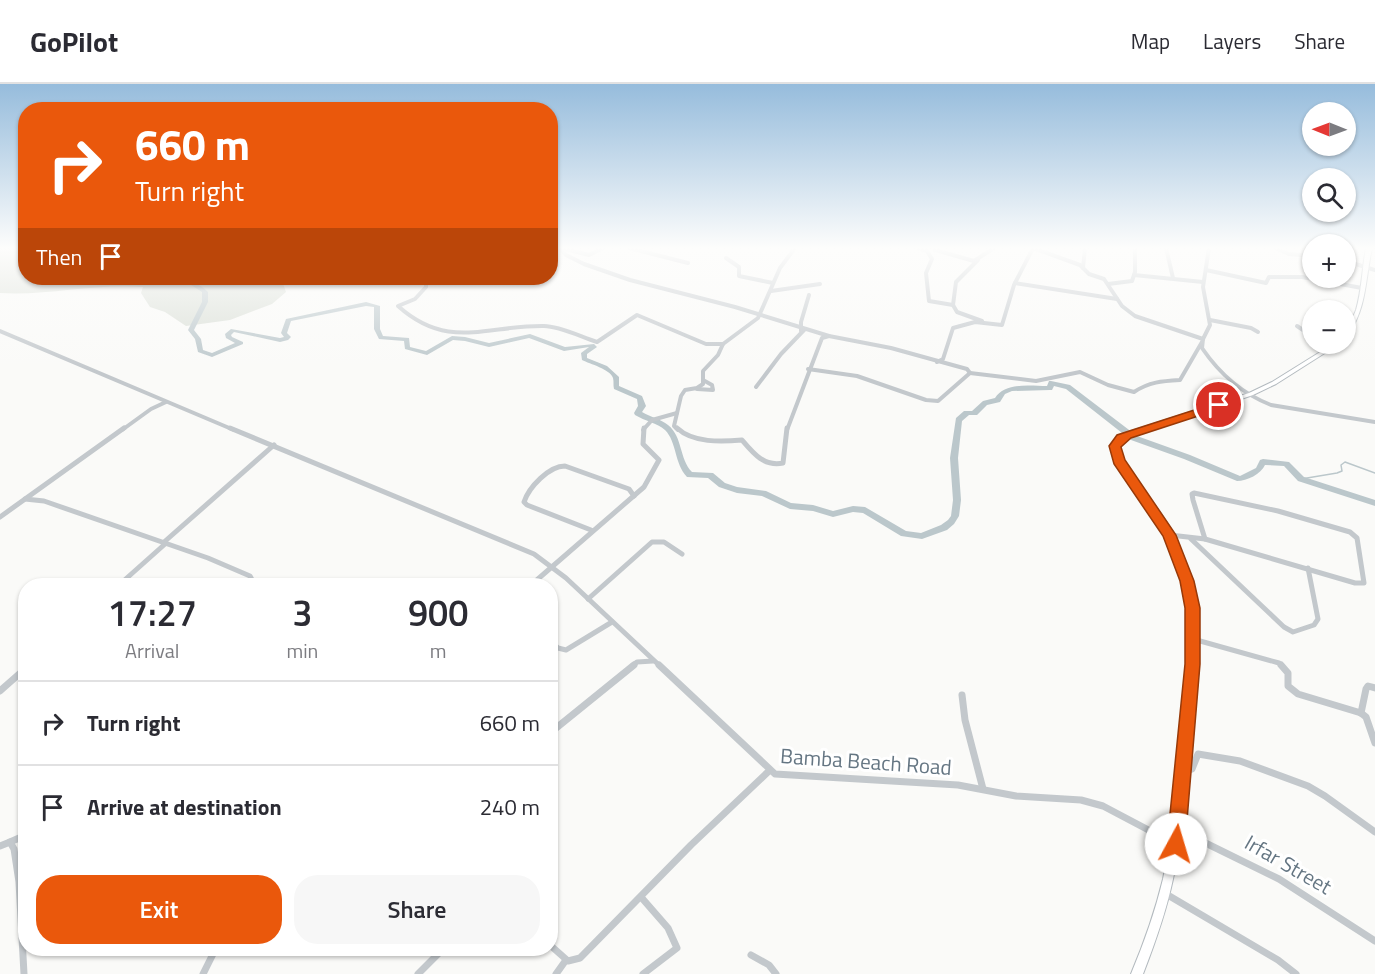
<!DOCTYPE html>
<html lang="en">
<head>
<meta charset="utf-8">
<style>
	body { margin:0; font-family:"Titillium Web",sans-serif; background:#f7f7f7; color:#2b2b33; height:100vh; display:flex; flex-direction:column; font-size:22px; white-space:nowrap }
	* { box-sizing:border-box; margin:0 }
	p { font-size:20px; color:#7c7c81 }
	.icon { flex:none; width:33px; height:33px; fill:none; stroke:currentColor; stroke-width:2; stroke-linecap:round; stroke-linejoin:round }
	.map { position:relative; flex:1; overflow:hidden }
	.sheet { position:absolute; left:18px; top:494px; width:540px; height:378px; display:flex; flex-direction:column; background:#fff; border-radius:24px; box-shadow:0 2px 4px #0004 }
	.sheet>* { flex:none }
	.guide { position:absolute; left:18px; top:18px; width:540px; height:183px; border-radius:24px; box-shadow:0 2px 4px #0004; background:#ea580c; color:#fff; overflow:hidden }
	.needle { width:39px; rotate:271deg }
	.tools { position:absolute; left:1302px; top:18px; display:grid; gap:12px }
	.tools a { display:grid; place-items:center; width:54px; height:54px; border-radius:50%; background:#fff; box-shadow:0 2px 4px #0004; font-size:30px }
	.pin { position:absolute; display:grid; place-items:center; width:51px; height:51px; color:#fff; margin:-26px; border:3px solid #fff; border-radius:50%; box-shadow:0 2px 6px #0007 }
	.me { position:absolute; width:66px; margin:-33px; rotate:6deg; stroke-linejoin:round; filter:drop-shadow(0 0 4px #0008) }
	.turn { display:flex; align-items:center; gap:21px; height:126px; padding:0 18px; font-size:27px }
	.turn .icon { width:78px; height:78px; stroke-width:2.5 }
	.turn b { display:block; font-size:42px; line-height:51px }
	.then { display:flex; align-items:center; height:57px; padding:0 18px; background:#0003; gap:12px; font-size:22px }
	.eta { display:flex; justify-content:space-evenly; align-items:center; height:102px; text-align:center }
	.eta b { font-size:36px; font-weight:600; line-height:42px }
	.button { display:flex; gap:12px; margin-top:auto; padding:12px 18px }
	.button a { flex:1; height:69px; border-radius:24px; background:#ea580c; color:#fff; font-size:24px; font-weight:600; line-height:69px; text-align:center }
	.button a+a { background:#f7f7f7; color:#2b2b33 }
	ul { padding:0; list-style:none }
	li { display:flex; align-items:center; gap:18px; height:84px; padding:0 18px; border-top:2px solid #e1e1e2 }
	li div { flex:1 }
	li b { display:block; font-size:22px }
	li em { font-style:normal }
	header { display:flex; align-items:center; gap:36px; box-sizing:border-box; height:84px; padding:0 30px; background:#fff; border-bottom:2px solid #e1e1e2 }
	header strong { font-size:28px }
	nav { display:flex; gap:33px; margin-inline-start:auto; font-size:21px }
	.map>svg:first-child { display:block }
	.green { fill:#dadfd7 }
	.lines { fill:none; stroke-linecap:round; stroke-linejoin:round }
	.stream { stroke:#bbc7cb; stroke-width:1.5 }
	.river { fill:#bbc7cb; fill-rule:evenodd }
	.secondary-casing { stroke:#b3babf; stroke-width:2 }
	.minor-far2 { stroke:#c3c8cc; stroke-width:4 }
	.minor-far1 { stroke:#c3c8cc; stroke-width:5 }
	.minor { stroke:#c3c8cc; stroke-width:7 }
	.secondary { fill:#fff; fill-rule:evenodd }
	.route { fill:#ea580c; stroke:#983908; stroke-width:1.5 }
	.labels { text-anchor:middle; stroke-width:6; stroke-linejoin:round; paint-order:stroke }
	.near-street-label { font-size:21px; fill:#657683; stroke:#fff }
</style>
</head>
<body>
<header>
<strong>GoPilot</strong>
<nav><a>Map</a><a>Layers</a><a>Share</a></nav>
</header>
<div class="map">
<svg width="1375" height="890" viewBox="0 0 1375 890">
	<rect width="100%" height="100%" fill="#fafaf8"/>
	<path class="green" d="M 0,164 L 25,164 L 26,194 L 281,194 L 286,208 L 272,220 L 230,236 L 186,242 L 165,228 L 150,223 L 141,209 L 143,203 C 96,199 48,212 0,209 Z"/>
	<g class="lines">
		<polyline class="stream" points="1301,395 1337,389 1342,387 1341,381 1345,378 1375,389"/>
		<path class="river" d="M 167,194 L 173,194 L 172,196 C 186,198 198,197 208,208 L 208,218 L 194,246 L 201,255 L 203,266 L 212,269 L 235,259 L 226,254 L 225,250 L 231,245 L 280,254 L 284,253 L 281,249 L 286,235 L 366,218 L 380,222 L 380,245 L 383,252 L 409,254 L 410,263 L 426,267 L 452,252 L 465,253 L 489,259 L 530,250 L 565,263 L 594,260 L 597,263 L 587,270 L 587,274 L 607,282 L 619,293 L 619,302 L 642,312 L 646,322 L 642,328 C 650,333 661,335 668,341 C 683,353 679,375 692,388 L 713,389 L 725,399 L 737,403 L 766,407 L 791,419 L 813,421 L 833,427 L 853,422 L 865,423 L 906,447 L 921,449 L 941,441 L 948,436 L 951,432 L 953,416 L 950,374 L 956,334 L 964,327 L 972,327 L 983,317 L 995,314 C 1005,298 1030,302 1047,302 L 1049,297 L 1051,297 L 1070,301 L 1137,352 L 1190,371 L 1240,392 L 1256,384 L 1260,376 L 1263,375 L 1289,378 L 1304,393 L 1375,416 L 1375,422 L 1298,397 L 1284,382 L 1265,381 C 1261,390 1247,397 1237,397 L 1184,375 L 1131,356 L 1066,305 L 1054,302 L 1052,306 L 1050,306 L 1012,307 L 1005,310 L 1000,318 L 987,321 L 977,331 L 969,331 L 962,337 L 958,374 L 961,416 L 959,432 L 954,440 L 947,446 L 922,455 L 901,452 L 863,429 L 853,428 L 833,433 L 813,427 L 790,425 L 762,412 L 737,409 L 719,403 L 708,394 L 687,393 C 674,379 677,358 665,346 C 657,339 645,337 635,331 L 634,329 L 638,322 L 637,315 L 614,305 C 613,301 614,298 613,294 C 610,285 590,280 582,276 L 581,269 L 589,263 L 564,267 L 529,254 L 489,263 L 465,257 L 453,256 L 427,271 L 405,265 L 404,257 L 379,255 L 374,245 L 374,223 L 366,222 L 291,237 L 287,249 L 291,253 L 288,256 L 280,258 L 234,248 L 231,251 L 232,253 L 243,258 L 243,260 L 212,273 L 198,268 L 195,255 L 188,246 L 202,218 L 202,208 L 191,201 L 167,198 Z"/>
		<defs>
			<g id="secondary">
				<path d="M 1366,164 L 1372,164 C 1365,196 1367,223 1348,251 L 1346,252 C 1345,244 1353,234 1356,226 C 1362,206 1362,184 1366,164 Z"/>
				<path d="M 1333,260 L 1339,260 L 1276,300 L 1253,311 L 1129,353 L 1123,356 L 1118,362 C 1125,391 1149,411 1164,434 C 1173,447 1179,461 1184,475 C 1202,526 1196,580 1193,633 C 1189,687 1185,742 1173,795 C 1166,828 1155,859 1143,890 L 1131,890 C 1144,859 1155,828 1163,795 C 1175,740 1179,684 1184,629 C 1188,578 1193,525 1176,476 C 1172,463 1167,449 1159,438 C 1143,414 1118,392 1112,362 L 1119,352 L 1125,349 L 1249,309 L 1272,298 Z"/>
			</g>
		</defs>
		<use href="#secondary" class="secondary-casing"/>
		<g class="minor-far2">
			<polyline points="560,164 566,171 584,180 630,196 735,223 829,252 891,264 967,285 970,289 938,317 926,316 857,292 808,285"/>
			<polyline points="561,164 589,171 603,164"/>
			<polyline points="629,164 688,179"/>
			<polyline points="918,164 927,167 932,175 926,189 929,217 953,221 957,228 982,237"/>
			<polyline points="1166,164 1173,194"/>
			<path d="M 1209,164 L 1203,203 L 1210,241 L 1203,255 L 1202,264 C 1219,289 1243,310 1271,321 L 1375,338"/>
			<polyline points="1275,164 1289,170 1312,172"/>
			<polyline points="935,166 974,177 994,164"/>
			<polyline points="726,174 739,183 739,192 773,199"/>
			<polyline points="1346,177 1375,186"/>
			<polyline points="1083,184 1085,164"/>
			<polyline points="1206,186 1266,199 1269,193 1302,193 1362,204"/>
			<polyline points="1134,191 1203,198"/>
			<path d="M 433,194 L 426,198 L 426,203 L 415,215 L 398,222 C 448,267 487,241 544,242 C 560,242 581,253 597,258 L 637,231 L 706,260 L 723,260"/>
			<polyline points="1015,199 1117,215"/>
			<polyline points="1108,200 1132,197 1135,188 1135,164"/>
			<polyline points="771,207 820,200"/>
			<polyline points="953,221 956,198 978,176"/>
			<polyline points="1210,236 1251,244 1258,248"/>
			<polyline points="1297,242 1312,252"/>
			<polyline points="0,247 234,346"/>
			<polyline points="801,247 801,238 809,211"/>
			<polyline points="937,278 943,275 953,244 975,238 1002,241 1014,201 1033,164 1080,181 1089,190 1104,195 1122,222 1135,232 1203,255"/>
			<path d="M 970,289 L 1036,297 L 1080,288 L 1108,301 L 1134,308 C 1149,298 1162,297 1180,296 L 1202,258"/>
			<polyline points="756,303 781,270 805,245"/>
			<polyline points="697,305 713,306 712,301 703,296"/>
			<polyline points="122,346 151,325 166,318"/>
			<polyline points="643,346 652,336 677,329"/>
			<polyline points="678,346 674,342 681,312 685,306 697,304 703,300 703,287 718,271 723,260 758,234 780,184 795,164"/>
			<polyline points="787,346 822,254 829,252"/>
		</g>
		<g class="minor-far1">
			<polyline points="230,344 534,470 566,494 660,582"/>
			<path d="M 677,344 C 693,359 721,358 742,356 C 753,369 764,383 783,379 L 787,344"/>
			<polygon points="1194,409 1278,427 1350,448 1357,454 1364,499 1355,499 1205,455 1193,416 1192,410"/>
			<polyline points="25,415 44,417 208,474 250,492 255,501"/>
			<polyline points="0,433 124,344"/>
			<path d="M 591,446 L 527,421 L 524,418 C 529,403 549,382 565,382 L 629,405 L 634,412"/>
			<polyline points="1170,451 1205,455"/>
			<polyline points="1191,455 1284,543 1293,548 1314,541 1318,535 1308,484"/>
			<polyline points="163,459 274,361"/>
			<polyline points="119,501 165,460"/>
			<polyline points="531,501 644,403 659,376 643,360 644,344"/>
			<polyline points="588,515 652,458 664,458 682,470"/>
			<polyline points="1193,555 1279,579 1282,582"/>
			<polyline points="550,557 558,564 566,566 612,538"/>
			<polyline points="632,582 637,578 653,577"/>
		</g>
		<g class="minor">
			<polyline points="659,581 775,690 958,701 1016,712 1081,716 1103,722 1175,760"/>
			<polyline points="1281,581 1288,589 1288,602 1298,610 1361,629 1366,633 1375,659"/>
			<polyline points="0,607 26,584"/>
			<polyline points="962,611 965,636 983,705"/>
			<polyline points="1361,629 1366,605 1368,602 1375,604"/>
			<polyline points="550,649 634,581"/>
			<polyline points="1184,688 1192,685 1198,670 1240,677 1308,702 1325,712 1375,748"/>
			<polyline points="1177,745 1279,795 1375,857"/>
			<polyline points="10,758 26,751"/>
			<polyline points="0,762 10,758 14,765 19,798 24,890"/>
			<polyline points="1166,810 1278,876 1296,890"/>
			<polyline points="641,813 668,844 677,864 643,890"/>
			<polyline points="550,861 568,877 580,874 691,761 769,687"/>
			<polyline points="751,871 769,881 776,890"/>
			<polyline points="203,890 216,864"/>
			<polyline points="418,890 444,864"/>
			<polyline points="556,890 566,876"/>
		</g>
		<use href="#secondary" class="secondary"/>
	</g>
	<linearGradient id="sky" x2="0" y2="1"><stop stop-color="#96bcdc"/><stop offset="0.57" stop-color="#fdfdfc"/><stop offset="1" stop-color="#fdfdfc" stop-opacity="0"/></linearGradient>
	<rect width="1375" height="288" fill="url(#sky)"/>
	<polygon class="route" points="1219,318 1223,319 1223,324 1131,354 1121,363 1125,376 1176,451 1194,497 1200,524 1200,580 1185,760 1183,767 1176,770 1170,767 1167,760 1185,580 1185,524 1180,497 1163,452 1114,380 1109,362 1117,351"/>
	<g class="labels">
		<g class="near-street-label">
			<text transform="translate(866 678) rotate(4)" y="7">Bamba Beach Road</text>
			<text transform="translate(1288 781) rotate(30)" y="7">Irfar Street</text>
		</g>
	</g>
</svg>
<div class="tools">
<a><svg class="needle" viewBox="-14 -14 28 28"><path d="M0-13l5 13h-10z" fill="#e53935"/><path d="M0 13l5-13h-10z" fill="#7c7c81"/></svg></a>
<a><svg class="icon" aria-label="search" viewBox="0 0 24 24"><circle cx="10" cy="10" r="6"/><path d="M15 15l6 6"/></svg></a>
<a>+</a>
<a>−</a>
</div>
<div class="pin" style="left:1219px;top:321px;background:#d93025"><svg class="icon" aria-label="arrive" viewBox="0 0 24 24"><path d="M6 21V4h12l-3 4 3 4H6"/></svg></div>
<svg class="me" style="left:1176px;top:760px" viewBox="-20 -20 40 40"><circle r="19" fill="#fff"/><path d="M0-13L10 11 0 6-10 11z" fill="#ea580c"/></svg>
<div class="guide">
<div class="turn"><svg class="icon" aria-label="right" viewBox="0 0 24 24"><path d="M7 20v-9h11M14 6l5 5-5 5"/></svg><div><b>660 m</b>Turn right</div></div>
<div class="then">Then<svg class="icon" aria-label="arrive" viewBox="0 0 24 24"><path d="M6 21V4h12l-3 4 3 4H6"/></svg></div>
</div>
<section class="sheet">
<div class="eta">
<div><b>17:27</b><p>Arrival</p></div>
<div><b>3</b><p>min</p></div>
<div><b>900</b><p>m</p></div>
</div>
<ul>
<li><svg class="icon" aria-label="right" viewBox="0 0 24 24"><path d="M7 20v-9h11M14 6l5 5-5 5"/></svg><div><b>Turn right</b></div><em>660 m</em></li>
<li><svg class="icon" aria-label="arrive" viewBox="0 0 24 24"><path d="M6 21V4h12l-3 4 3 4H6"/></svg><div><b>Arrive at destination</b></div><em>240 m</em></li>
</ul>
<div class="button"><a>Exit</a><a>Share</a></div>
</section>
</div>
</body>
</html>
